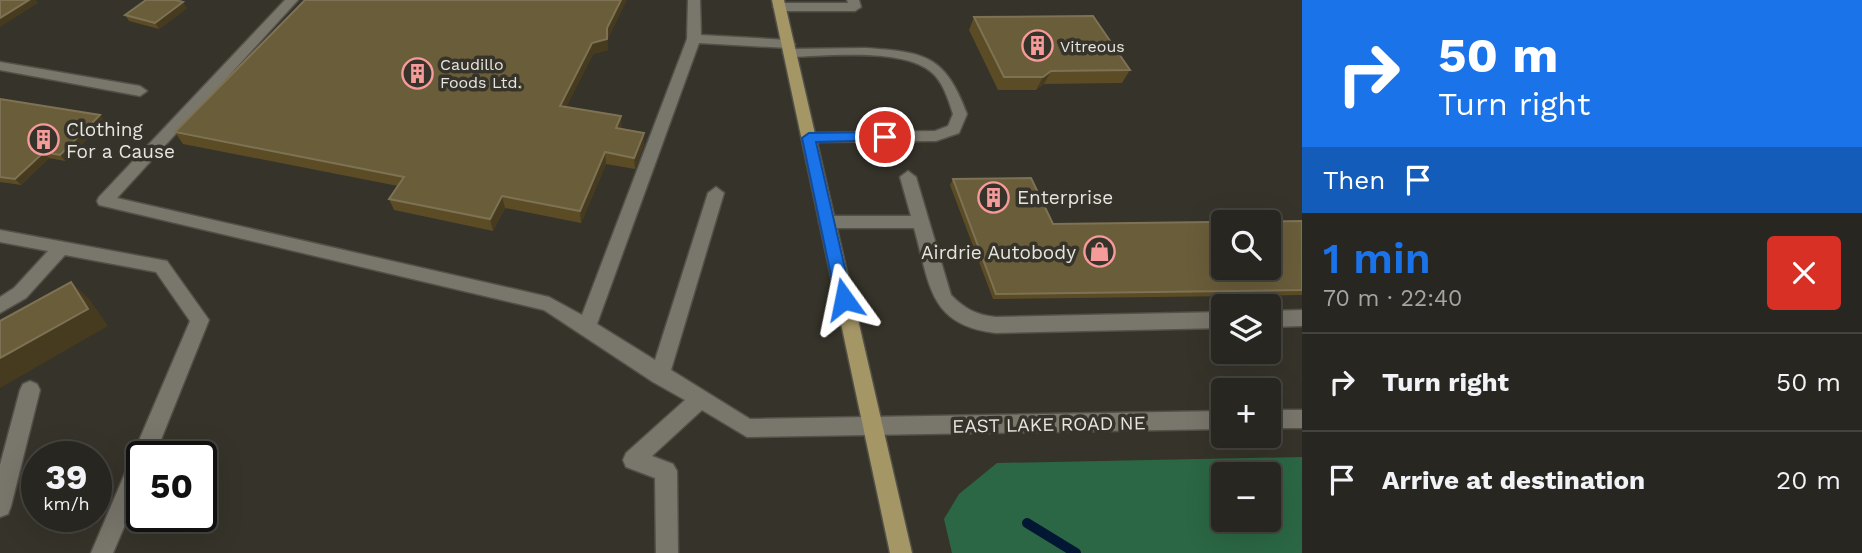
<!DOCTYPE html>
<html lang="en">
<head>
<meta charset="utf-8">
<style>
	body { margin:0; font-family:"Work Sans",sans-serif; background:#34322d; color:#f1f3f6; height:100vh; display:flex; flex-direction:column; font-size:26px; white-space:nowrap }
	* { box-sizing:border-box; margin:0 }
	p { font-size:23px; color:#a5a5a5 }
	.icon { flex:none; width:38px; height:38px; fill:none; stroke:currentColor; stroke-width:2; stroke-linecap:round; stroke-linejoin:round }
	.map { position:relative; flex:1; overflow:hidden }
	.side { display:flex; flex-direction:column; background:#282620; width:560px }
	.side>* { flex:none }
	.banner { background:#1a73e8; color:#fff; overflow:hidden }
	.tools { position:absolute; left:1211px; top:210px; display:grid; gap:14px }
	.tools a { display:grid; place-items:center; width:70px; height:70px; border-radius:7px; background:#282620; box-shadow:0 7px 28px #0002,0 0 0 2px #44433e; font-size:35px }
	.speed { position:absolute; left:21px; top:441px; display:flex; gap:14px; font-size:35px; font-weight:700; text-align:center }
	.speed>* { display:grid; place-content:center; width:91px; height:91px; border-radius:50%; background:#282620; box-shadow:0 7px 28px #0002,0 0 0 2px #44433e; line-height:1 }
	.speed small { font-size:18px; font-weight:400 }
	.speed .limit { border:4px solid #111; border-radius:10px; background:#fff; color:#111 }
	.pin { position:absolute; display:grid; place-items:center; width:60px; height:60px; color:#fff; margin:-30px; border:4px solid #fff; border-radius:50%; box-shadow:0 2px 7px #0007 }
	.me { position:absolute; width:77px; margin:-38px; rotate:348deg; stroke-linejoin:round; filter:drop-shadow(0 0 5px #0008) }
	.turn { display:flex; align-items:center; gap:24px; height:147px; padding:0 21px; font-size:32px }
	.turn .icon { width:91px; height:91px; stroke-width:2.5 }
	.turn b { display:block; font-size:49px; line-height:60px }
	.then { display:flex; align-items:center; height:66px; padding:0 21px; background:#0003; gap:14px; font-size:26px }
	.round { display:grid; place-items:center; flex:none; width:74px; height:74px; border-radius:7px; background:#34322d }
	.overview { display:flex; align-items:center; justify-content:space-between; height:119px; padding:0 21px }
	h1 { font-size:42px; font-weight:600; line-height:52px; color:#1a73e8 }
	ul { padding:0; list-style:none }
	li { display:flex; align-items:center; gap:21px; height:98px; padding:0 21px; border-top:2px solid #44433e }
	li div { flex:1 }
	li b { display:block; font-size:26px }
	li em { font-style:normal }
	main { display:flex; flex:1; min-height:0 }
	.map>svg:first-child { display:block }
	.green { fill:#2b6744; fill-rule:evenodd }
	.lines { fill:none; stroke-linecap:round; stroke-linejoin:round }
	.stream { stroke:#021733; stroke-width:10 }
	.minor-casing { stroke:#525048; stroke-width:3 }
	.major-casing { stroke:#525048; stroke-width:3 }
	.minor { fill:#79766c; fill-rule:evenodd }
	.major { fill:#a49665; fill-rule:evenodd }
	.wall { fill:#5b4c26 }
	.shaded-wall { fill:#463b1f }
	.building { fill:#6a5d3a; stroke:#7d7254; stroke-width:2; fill-rule:evenodd }
	.route { fill:#1a73e8; stroke:#114b97; stroke-width:2 }
	.labels { text-anchor:middle; stroke-width:7; stroke-linejoin:round; paint-order:stroke }
	.far-poi-label { font-size:16px; fill:#e7e5e0; stroke:#36332a; text-anchor:start }
	.poi-label { font-size:19px; fill:#e7e5e0; stroke:#36332a; text-anchor:start }
	.street-label { font-size:19px; fill:#e7e5e0; stroke:#36332a }
</style>
</head>
<body>
<main>
<div class="map">
<svg width="1302" height="553" viewBox="0 0 1302 553">
	<rect width="100%" height="100%" fill="#36332a"/>
	<path class="green" d="M 1302,457 L 1302,553 L 952,553 L 944,519 L 959,494 L 997,463 ZM 1223,474 L 1269,474 L 1269,520 L 1223,520 Z"/>
	<g class="lines">
		<polyline class="stream" points="1027,523 1076,553"/>
		<defs>
			<g id="minor">
				<polygon points="285,0 298,0 117,198 549,297 582,315 687,39 688,0 700,0 701,35 788,40 795,44 788,48 699,43 597,324 655,360 708,193 716,187 724,193 671,370 750,419 1223,411 1223,429 747,437 702,410 652,456 673,464 677,471 678,553 656,553 655,478 626,467 623,460 626,453 685,400 653,382 544,310 99,205 97,201 99,197"/>
				<polygon points="847,0 859,0 861,7 855,11 779,11 773,7 779,3 848,3"/>
				<path d="M 865,48 C 925,52 945,55 967,114 L 959,133 L 936,141 L 804,142 L 802,138 L 804,134 L 809,133 L 935,131 L 948,126 L 953,114 C 948,99 943,81 930,71 C 900,48 827,56 790,57 L 783,53 L 790,49 Z"/>
				<polygon points="0,62 140,86 147,91 140,96 0,70"/>
				<path d="M 908,171 L 916,177 L 951,295 C 965,309 976,315 996,317 L 1223,312 L 1223,328 L 996,333 C 928,325 930,284 914,228 L 827,228 L 819,222 L 827,216 L 911,216 L 900,177 Z"/>
				<polygon points="0,230 167,261 209,320 154,457 142,457 142,485 113,553 91,553 190,321 156,272 65,255 26,298 0,313 0,297 14,288 48,251 0,242"/>
				<polygon points="1302,310 1302,326 1269,327 1269,311"/>
				<polygon points="30,381 37,384 40,390 11,506 8,514 0,517 0,465 20,390 23,384"/>
				<rect x="1269" y="410" width="33" height="18"/>
			</g>
			<polygon id="major" points="772,0 784,0 912,553 890,553"/>
		</defs>
		<use href="#minor" class="minor-casing"/>
		<use href="#major" class="major-casing"/>
		<use href="#minor" class="minor"/>
		<use href="#major" class="major"/>
	</g>
	<g class="wall">
		<polygon points="187,8 159,29 129,21 125,15"/>
		<polygon points="974,17 1130,70 1122,83 1044,84 1036,90 998,90 969,30"/>
		<polygon points="608,39 608,50 593,54 566,107 621,129 644,144 635,169 606,164 581,223 505,208 493,231 394,210 389,199 398,186 183,144 175,132"/>
		<polygon points="0,99 105,121 65,161 49,158 21,185 0,182"/>
		<polygon points="953,179 1053,224 1302,221 1302,295 993,299 950,185"/>
	</g>
	<g class="shaded-wall">
		<polygon points="29,0 36,0 38,3 0,27 0,18"/>
		<polygon points="621,0 627,0 608,39 608,50 593,54 561,117 560,106 592,43"/>
		<polygon points="183,2 187,8 159,29 155,23"/>
		<polygon points="1051,71 1044,84 1036,90 1043,77"/>
		<polygon points="100,115 105,121 65,161 60,155"/>
		<polygon points="621,116 622,128 617,139 616,128"/>
		<polygon points="644,133 644,144 635,169 634,158"/>
		<polygon points="44,152 49,158 21,185 15,179"/>
		<polygon points="605,152 606,164 581,223 580,211"/>
		<polygon points="502,196 505,208 493,231 490,219"/>
		<polygon points="71,282 90,300 108,326 0,388 0,358"/>
	</g>
	<g class="building">
		<polygon points="0,0 29,0 0,18"/>
		<polygon points="146,0 176,0 183,2 155,23 125,15"/>
		<polygon points="305,0 621,0 607,28 607,39 592,43 560,106 621,116 616,128 644,133 634,158 605,152 580,211 502,196 490,219 389,199 404,177 175,132"/>
		<polygon points="1093,16 1130,70 1051,71 1043,77 1004,77 974,17"/>
		<polygon points="0,99 100,115 60,155 44,152 15,179 0,177"/>
		<path d="M 1031,178 L 1053,224 L 1302,221 L 1302,290 L 996,294 L 953,179 ZM 1223,222 L 1269,222 L 1269,268 L 1223,268 Z"/>
		<polygon points="71,282 88,309 0,358 0,321"/>
	</g>
	<polygon class="route" points="885,132 890,133 890,140 816,142 852,299 850,303 838,303 836,299 802,138 809,133"/>
	<defs>
		<symbol id="building-ring" viewBox="-11 -11 22 22"><circle r="9.5" fill="#36332a" stroke="#f59b9a" stroke-width="1.5"/><path d="M-4-6H4V6H1V3H-1V6H-4ZM-2.5-4.3h1.7v1.8h-1.7ZM.8-4.3h1.7v1.8H.8ZM-2.5-1h1.7V.8h-1.7ZM.8-1h1.7V.8H.8Z" fill="#f59b9a"/></symbol>
		<symbol id="shop-ring" viewBox="-11 -11 22 22"><circle r="9.5" fill="#36332a" stroke="#f59b9a" stroke-width="1.5"/><path d="M-5-2.5h2.3a2.7 3.5 0 0 1 5.4 0H5L5.5 6h-11ZM-1.5-2.5h3a1.5 2.3 0 0 0-3 0Z" fill="#f59b9a"/></symbol>
	</defs>
	<g fill-rule="evenodd">
		<use href="#building-ring" x="1020" y="28" width="35" height="35"/>
		<use href="#building-ring" x="400" y="56" width="35" height="35"/>
		<use href="#building-ring" x="26" y="122" width="35" height="35"/>
		<use href="#building-ring" x="976" y="180" width="35" height="35"/>
		<use href="#shop-ring" x="1082" y="234" width="35" height="35"/>
	</g>
	<g class="labels">
		<g class="far-poi-label">
			<text x="1060" y="52">Vitreous</text>
			<text x="440" y="70">Caudillo<tspan x="440" dy="18">Foods Ltd.</tspan></text>
		</g>
		<g class="poi-label">
			<text x="66" y="136">Clothing<tspan x="66" dy="22">For a Cause</tspan></text>
			<text x="1017" y="204">Enterprise</text>
			<text x="1076" y="259" text-anchor="end">Airdrie Autobody</text>
		</g>
		<g class="street-label">
			<text transform="translate(1049 424) rotate(-1)" y="7">EAST LAKE ROAD NE</text>
		</g>
	</g>
</svg>
<div class="tools">
<a><svg class="icon" aria-label="search" viewBox="0 0 24 24"><circle cx="10" cy="10" r="6"/><path d="M15 15l6 6"/></svg></a>
<a><svg class="icon" aria-label="layers" viewBox="0 0 24 24"><path d="M12 4l9 5-9 5-9-5zM3 14l9 5 9-5"/></svg></a>
<a>+</a>
<a>−</a>
</div>
<div class="speed"><div>39<small>km/h</small></div><div class="limit">50</div></div>
<div class="pin" style="left:885px;top:137px;background:#d93025"><svg class="icon" aria-label="arrive" viewBox="0 0 24 24"><path d="M6 21V4h12l-3 4 3 4H6"/></svg></div>
<svg class="me" style="left:844px;top:299px" viewBox="-20 -20 40 40"><path d="M0-17L14 15 0 8-14 15z" fill="#1a73e8" stroke="#fff" stroke-width="4"/></svg>
</div>
<section class="side">
<div class="banner">
<div class="turn"><svg class="icon" aria-label="right" viewBox="0 0 24 24"><path d="M7 20v-9h11M14 6l5 5-5 5"/></svg><div><b>50 m</b>Turn right</div></div>
<div class="then">Then<svg class="icon" aria-label="arrive" viewBox="0 0 24 24"><path d="M6 21V4h12l-3 4 3 4H6"/></svg></div>
</div>
<div class="overview"><div><h1>1 min</h1><p>70 m · 22:40</p></div><a class="round" style="background:#d93025;color:#fff"><svg class="icon" aria-label="close" viewBox="0 0 24 24"><path d="M6 6l12 12M18 6L6 18"/></svg></a></div>
<ul>
<li><svg class="icon" aria-label="right" viewBox="0 0 24 24"><path d="M7 20v-9h11M14 6l5 5-5 5"/></svg><div><b>Turn right</b></div><em>50 m</em></li>
<li><svg class="icon" aria-label="arrive" viewBox="0 0 24 24"><path d="M6 21V4h12l-3 4 3 4H6"/></svg><div><b>Arrive at destination</b></div><em>20 m</em></li>
</ul>
</section>
</main>
</body>
</html>
